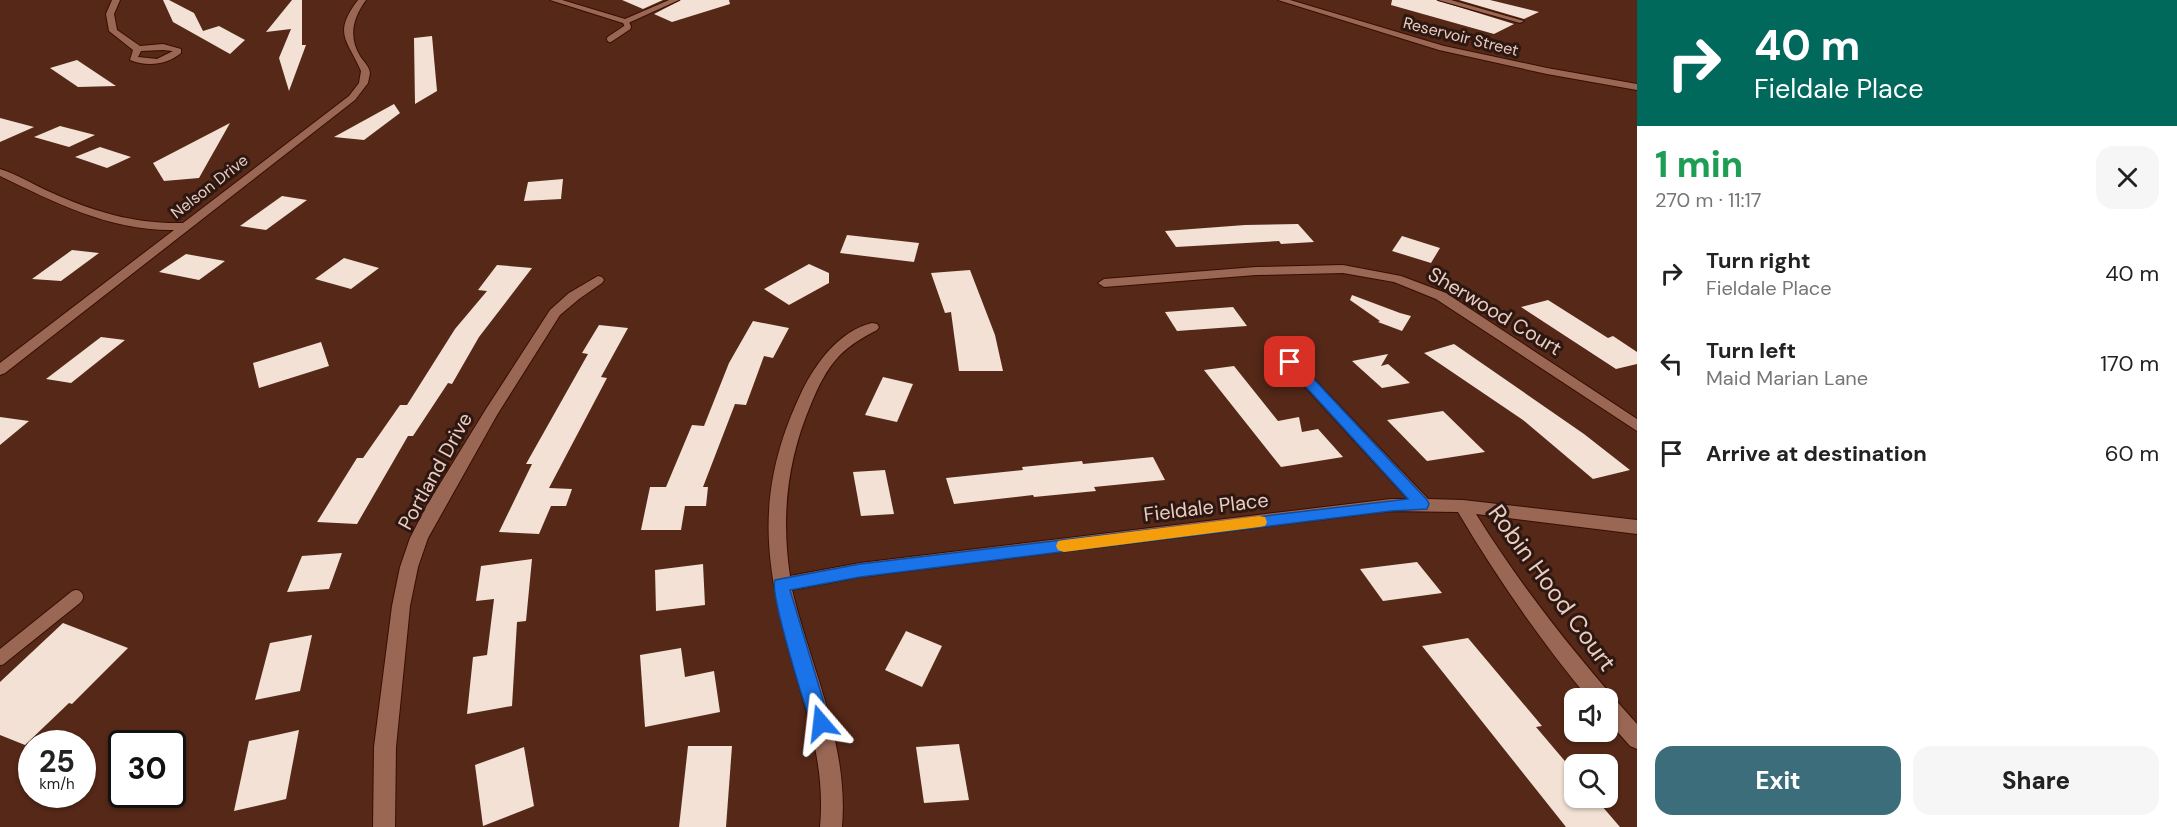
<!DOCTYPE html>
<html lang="en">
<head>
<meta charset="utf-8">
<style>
	body { margin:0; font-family:"DM Sans",sans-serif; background:#f6f6f6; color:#222; height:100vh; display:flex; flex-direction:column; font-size:22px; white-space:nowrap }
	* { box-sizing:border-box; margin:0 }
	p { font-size:20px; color:#767676 }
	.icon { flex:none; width:33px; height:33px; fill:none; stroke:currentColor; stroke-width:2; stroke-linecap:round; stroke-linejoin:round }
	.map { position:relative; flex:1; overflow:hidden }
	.sheet { display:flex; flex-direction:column; background:#fff; width:540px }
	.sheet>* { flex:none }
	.hud { background:#00695c; color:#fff; overflow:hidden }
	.controls { position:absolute; left:1564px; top:688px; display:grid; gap:12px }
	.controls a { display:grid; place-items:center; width:54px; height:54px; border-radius:12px; background:#fff; box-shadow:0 2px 4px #0004; font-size:30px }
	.speed { position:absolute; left:18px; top:730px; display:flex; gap:12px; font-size:30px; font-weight:700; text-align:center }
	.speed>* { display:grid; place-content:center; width:78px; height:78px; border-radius:50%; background:#fff; box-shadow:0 2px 4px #0004; line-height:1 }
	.speed small { font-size:15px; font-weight:400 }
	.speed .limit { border:3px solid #111; border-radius:9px; background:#fff; color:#111 }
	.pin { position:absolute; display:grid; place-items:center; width:51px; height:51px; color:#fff; margin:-26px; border-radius:12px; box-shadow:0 3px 9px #0006 }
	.me { position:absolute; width:66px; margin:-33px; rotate:343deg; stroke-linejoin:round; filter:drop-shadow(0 0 4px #0008) }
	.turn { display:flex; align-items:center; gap:21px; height:126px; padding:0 18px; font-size:27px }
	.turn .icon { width:78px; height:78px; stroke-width:2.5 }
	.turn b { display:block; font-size:42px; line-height:51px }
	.round { display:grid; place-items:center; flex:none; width:63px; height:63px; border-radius:18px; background:#f6f6f6 }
	.headline { display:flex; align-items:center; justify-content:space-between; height:102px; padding:0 18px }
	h1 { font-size:36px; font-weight:800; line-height:45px; color:#1e9e55 }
	.button { display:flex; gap:12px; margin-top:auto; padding:12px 18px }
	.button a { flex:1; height:69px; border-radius:18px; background:#3c6d7b; color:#fff; font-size:24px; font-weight:800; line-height:69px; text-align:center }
	.button a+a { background:#f6f6f6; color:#222 }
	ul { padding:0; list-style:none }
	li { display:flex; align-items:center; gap:18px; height:90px; padding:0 18px }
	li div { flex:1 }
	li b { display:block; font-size:22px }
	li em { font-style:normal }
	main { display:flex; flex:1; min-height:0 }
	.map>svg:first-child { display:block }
	.building { fill:#f2e1d4 }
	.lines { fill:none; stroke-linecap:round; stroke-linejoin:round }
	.lane-far1-casing { stroke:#390e01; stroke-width:8 }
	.lane-casing { stroke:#390e01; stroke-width:16 }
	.street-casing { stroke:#390e01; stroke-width:2 }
	.secondary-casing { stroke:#390e01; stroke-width:2 }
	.lane-far1 { stroke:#9a6755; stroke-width:6 }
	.lane { stroke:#9a6755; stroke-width:14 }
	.street { fill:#9a6755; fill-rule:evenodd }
	.secondary { fill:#9a6755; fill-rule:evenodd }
	.route { fill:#1a73e8; stroke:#114b97; stroke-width:1.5 }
	.slow { fill:#f59e0b }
	.labels { text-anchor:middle; stroke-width:6; stroke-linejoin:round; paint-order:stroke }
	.far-street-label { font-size:16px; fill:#e9ccc2; stroke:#2d1811 }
	.street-label { font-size:20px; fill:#e9ccc2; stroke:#2d1811 }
	.near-street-label { font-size:24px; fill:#e9ccc2; stroke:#2d1811 }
</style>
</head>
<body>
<main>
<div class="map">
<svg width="1637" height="827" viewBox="0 0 1637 827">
	<rect width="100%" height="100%" fill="#552818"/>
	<g class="building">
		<polygon points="163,0 169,0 194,13 203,31 219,26 245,40 230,54 173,22"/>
		<polygon points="292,0 302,0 302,45 306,45 289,91 279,58 291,29 266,32"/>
		<polygon points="622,0 663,0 643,9"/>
		<polygon points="681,0 729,0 730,4 672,22 654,14"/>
		<polygon points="1392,0 1436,0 1514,24 1494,34 1391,5"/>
		<polygon points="1459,0 1490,0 1539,12 1524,19"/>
		<polygon points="432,36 437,91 415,104 414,38"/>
		<polygon points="77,60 116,86 78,87 50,68"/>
		<polygon points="394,104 400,113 364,140 334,137"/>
		<polygon points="0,118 34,127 0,142"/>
		<polygon points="230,123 199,178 164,181 153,163"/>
		<polygon points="60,126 95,135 69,147 34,137"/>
		<polygon points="100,147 131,157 107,168 75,157"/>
		<polygon points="563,179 561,199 524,201 528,182"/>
		<polygon points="282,196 307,200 266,230 240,226"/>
		<polygon points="1298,224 1314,242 1281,244 1279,241 1176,247 1165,231 1245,225"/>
		<polygon points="847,235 919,243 914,262 840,253"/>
		<polygon points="1402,236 1440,248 1431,263 1392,251"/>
		<polygon points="72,250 99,253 61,281 32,279"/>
		<polygon points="186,254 225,261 199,280 159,272"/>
		<polygon points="344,258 379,268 351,289 315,279"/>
		<polygon points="809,264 829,273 829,283 789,305 764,289"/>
		<polygon points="497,265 532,268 479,337 452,384 448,383 413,436 408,436 357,524 317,522 357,458 363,458 400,405 407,405 455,329 487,291 478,290"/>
		<polygon points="970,270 995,335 1003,371 959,371 951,312 945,313 931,273"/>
		<polygon points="1352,295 1400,313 1411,316 1402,331 1378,322 1380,321 1350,300"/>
		<polygon points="1548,300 1608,338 1613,336 1637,352 1637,364 1616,369 1521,307"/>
		<polygon points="1233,307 1247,326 1177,331 1165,312"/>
		<polygon points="753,321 789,328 773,358 764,356 746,405 735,404 703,487 708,487 706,506 685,506 681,530 641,530 650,487 666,487 692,425 704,426 729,363"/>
		<polygon points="599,325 628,328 601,377 607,378 549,488 572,489 566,506 551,506 539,534 499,532 532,464 526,464 588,354 582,353"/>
		<polygon points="101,337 125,340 71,383 46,379"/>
		<polygon points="321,342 329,366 259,388 253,363"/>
		<polygon points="1454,344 1584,434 1630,470 1593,479 1523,420 1424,353"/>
		<polygon points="1388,354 1381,366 1388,364 1410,383 1382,388 1352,361"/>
		<polygon points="1234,366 1278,421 1299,417 1302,432 1318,429 1343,457 1281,467 1204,370"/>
		<polygon points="883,377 913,384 897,422 865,415"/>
		<polygon points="1443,411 1485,452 1427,461 1387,420"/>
		<polygon points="0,417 29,421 0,445"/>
		<polygon points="1153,457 1165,480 1094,487 1096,491 1034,497 1033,495 954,504 946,478 1023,470 1022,467 1082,461 1083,464"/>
		<polygon points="885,470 894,514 861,516 853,472"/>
		<polygon points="342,553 329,589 287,592 302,556"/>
		<polygon points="532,559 526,621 517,622 512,706 467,714 473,657 487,655 494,599 476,601 481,566"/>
		<polygon points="1417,562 1442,593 1383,601 1360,569"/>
		<polygon points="703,564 705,605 656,611 655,570"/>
		<polygon points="63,623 128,648 72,704 69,703 25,745 0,735 0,682"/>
		<polygon points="906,631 942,646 922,687 885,670"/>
		<polygon points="312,635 300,691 255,700 270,643"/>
		<polygon points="1468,638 1542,726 1536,727 1575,773 1575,798 1595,798 1620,827 1566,827 1422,646"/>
		<polygon points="681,648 685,677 714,671 720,712 645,727 640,655"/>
		<polygon points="299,730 286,799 234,811 249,741"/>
		<polygon points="959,744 969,800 924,803 916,747"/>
		<polygon points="688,746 732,746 726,827 679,827"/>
		<polygon points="524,747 534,806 483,826 475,765"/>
	</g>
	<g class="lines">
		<defs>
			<polyline id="lane-far1" points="610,39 628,27 626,22"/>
			<polyline id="lane" points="0,658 76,597"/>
			<g id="street">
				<path d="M 112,0 L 120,0 L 114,14 L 117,30 L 140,46 L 163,44 L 181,49 L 181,53 C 167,65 147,67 130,60 L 133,50 L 109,31 L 106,14 ZM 163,50 L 173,51 L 157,59 L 138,57 L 141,51 Z"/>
				<path d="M 358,0 L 366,0 C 353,18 348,36 360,56 C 364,62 369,66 370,73 L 368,83 L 355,100 L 5,373 L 0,375 L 0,363 L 174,230 C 110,231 56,203 0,176 L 0,169 C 17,174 34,185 50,192 C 94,212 135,224 183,223 L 349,96 L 359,83 L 361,71 C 348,40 332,34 358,0 Z"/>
				<polygon points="550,0 562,0 625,19 669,0 679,0 626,24"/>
				<polygon points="1438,0 1451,0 1524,21 1520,23"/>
				<polygon points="1343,265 1401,276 1446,293 1637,419 1637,431 1436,299 1394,282 1343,273 1256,275 1104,287 1098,283 1104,279 1256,267"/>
				<polygon points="598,276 602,277 604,280 602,283 579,299 560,315 497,415 428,538 418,567 410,606 396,747 395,827 373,827 374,747 392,606 400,567 410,538 427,505 486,409 550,310 569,293"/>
				<path d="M 872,323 L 877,324 L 879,327 L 877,330 C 863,337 850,345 839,356 C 826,370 818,387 811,404 C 787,460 781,516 790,576 L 860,563 L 1391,499 L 1408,499 L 1285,365 L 1283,362 L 1290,357 L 1295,359 L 1428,499 L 1463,500 L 1637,520 L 1637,534 L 1476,514 C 1523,590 1579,659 1637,724 L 1637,749 L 1630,746 L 1608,721 L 1608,699 L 1589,699 C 1540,640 1497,578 1458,512 L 1391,511 L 860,577 L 792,590 C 811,668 849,745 842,827 L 820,827 C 825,774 811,725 796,675 C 765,568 752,496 802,391 C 816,363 839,331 872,323 Z"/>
			</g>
			<polygon id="secondary" points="1278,0 1290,0 1444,46 1547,68 1637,84 1637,90 1547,74 1439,50"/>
		</defs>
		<use href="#lane-far1" class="lane-far1-casing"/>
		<use href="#lane" class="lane-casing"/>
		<use href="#street" class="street-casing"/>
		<use href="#secondary" class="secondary-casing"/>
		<use href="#lane-far1" class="lane-far1"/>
		<use href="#lane" class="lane"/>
		<use href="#street" class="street"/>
		<use href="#secondary" class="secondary"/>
	</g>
	<path class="route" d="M 1290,358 L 1295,359 L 1427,500 L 1429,504 L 1427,509 L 1391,511 L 860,577 L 790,590 L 830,723 L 827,730 L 821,732 L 814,730 C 806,711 769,592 775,580 L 860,564 L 1408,499 L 1286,365 L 1284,362 L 1286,359 Z"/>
	<polygon class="slow" points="1259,516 1265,517 1267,522 1265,526 1259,527 1064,552 1058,550 1056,546 1058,541 1064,540"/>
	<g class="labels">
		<g class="far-street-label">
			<text transform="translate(1461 36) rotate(14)" y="6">Reservoir Street</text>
			<text transform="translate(209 186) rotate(-38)" y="6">Nelson Drive</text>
		</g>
		<g class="street-label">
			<text transform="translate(1495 311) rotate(31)" y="7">Sherwood Court</text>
			<text transform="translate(435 471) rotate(-61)" y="7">Portland Drive</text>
			<text transform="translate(1206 507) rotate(-7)" y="7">Fieldale Place</text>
		</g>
		<g class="near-street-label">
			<text transform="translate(1552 588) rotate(54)" y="8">Robin Hood Court</text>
		</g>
	</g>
</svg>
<div class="controls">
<a><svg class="icon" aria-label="sound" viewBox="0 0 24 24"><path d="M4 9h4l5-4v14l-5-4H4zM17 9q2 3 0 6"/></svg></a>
<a><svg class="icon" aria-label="search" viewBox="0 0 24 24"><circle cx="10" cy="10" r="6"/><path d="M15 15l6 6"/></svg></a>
</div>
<div class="speed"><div>25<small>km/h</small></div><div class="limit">30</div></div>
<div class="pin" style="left:1290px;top:362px;background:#d93025"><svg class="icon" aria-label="arrive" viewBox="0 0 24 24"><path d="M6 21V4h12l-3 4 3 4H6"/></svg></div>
<svg class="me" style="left:821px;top:723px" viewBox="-20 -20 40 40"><path d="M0-17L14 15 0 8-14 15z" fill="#1a73e8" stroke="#fff" stroke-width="4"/></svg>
</div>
<section class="sheet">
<div class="hud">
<div class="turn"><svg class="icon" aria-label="right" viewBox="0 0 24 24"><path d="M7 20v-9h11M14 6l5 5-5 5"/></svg><div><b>40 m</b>Fieldale Place</div></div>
</div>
<div class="headline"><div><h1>1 min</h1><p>270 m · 11:17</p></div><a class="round"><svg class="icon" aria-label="close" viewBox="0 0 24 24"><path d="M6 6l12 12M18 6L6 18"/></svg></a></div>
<ul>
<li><svg class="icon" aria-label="right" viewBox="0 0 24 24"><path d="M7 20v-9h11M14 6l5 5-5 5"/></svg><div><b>Turn right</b><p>Fieldale Place</p></div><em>40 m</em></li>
<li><svg class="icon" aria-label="left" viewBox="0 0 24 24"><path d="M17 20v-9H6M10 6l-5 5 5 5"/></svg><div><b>Turn left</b><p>Maid Marian Lane</p></div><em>170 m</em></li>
<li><svg class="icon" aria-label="arrive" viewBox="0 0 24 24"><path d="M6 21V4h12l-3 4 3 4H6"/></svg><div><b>Arrive at destination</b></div><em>60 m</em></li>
</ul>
<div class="button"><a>Exit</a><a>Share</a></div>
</section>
</main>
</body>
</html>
